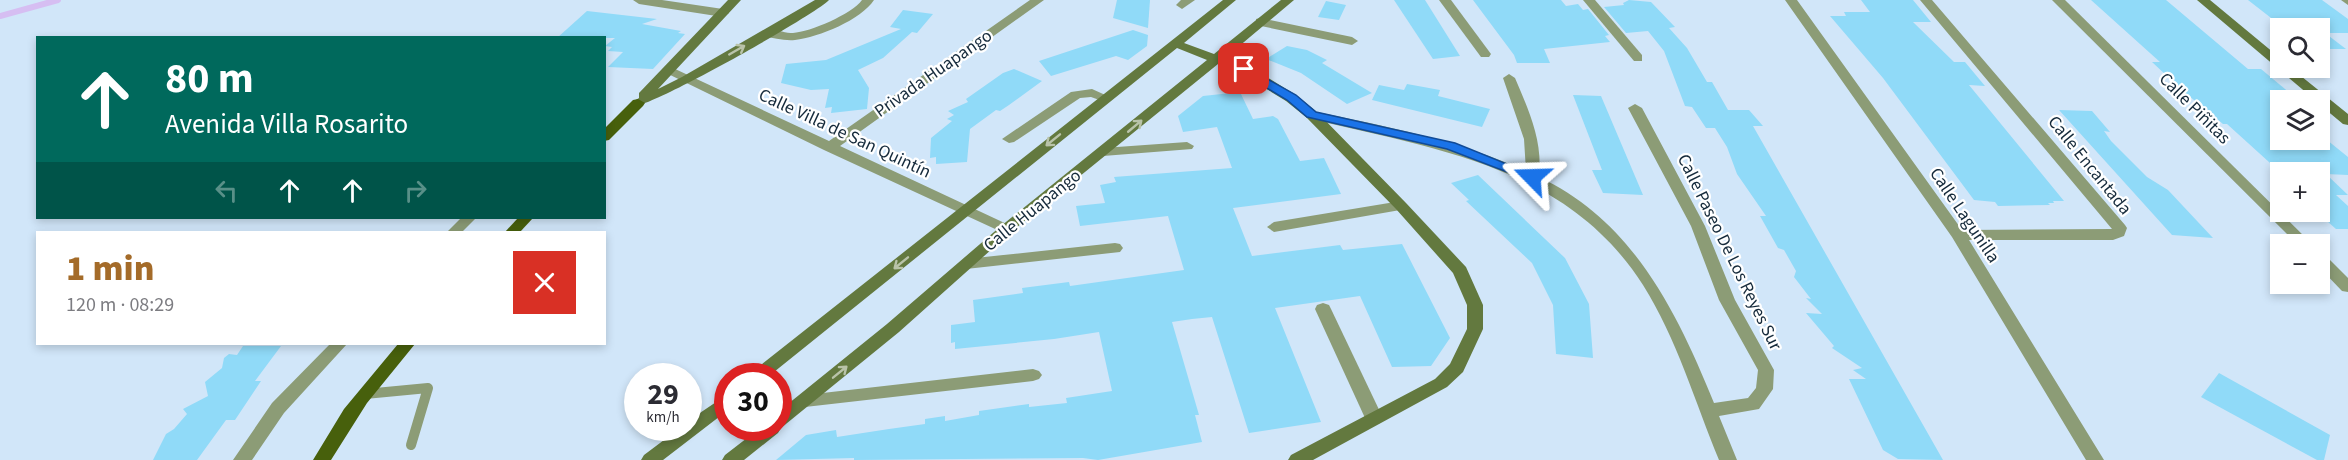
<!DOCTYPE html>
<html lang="en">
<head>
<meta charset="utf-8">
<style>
	body { margin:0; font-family:"Source Sans 3",sans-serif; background:#f7f7f7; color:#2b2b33; height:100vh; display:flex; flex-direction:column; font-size:22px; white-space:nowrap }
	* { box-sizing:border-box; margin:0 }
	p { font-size:20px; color:#7c7c81 }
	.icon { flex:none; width:33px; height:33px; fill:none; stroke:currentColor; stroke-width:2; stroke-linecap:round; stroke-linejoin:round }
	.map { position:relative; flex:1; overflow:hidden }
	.drawer { position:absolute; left:36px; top:231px; width:570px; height:114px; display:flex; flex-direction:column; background:#fff; border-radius:0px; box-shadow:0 3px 9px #0003 }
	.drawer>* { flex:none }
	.hud { position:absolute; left:36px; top:36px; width:570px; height:183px; border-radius:0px; box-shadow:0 3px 9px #0003; background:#00695c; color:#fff; overflow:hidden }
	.buttons { position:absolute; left:2270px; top:18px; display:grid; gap:12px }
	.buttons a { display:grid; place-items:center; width:60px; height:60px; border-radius:0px; background:#fff; box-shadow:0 3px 9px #0003; font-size:30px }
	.speed { position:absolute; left:624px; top:363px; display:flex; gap:12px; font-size:30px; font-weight:700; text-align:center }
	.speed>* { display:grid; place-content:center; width:78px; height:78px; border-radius:50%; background:#fff; box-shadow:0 3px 9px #0003; line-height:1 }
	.speed small { font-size:15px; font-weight:400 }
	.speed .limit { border:9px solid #d22; background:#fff; color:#111 }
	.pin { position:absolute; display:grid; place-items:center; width:51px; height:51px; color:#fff; margin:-26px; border-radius:12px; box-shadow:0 3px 9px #0006 }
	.me { position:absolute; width:66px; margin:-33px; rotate:292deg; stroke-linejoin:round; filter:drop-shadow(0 0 4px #0008) }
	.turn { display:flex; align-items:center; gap:21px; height:126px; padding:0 30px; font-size:27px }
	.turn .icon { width:78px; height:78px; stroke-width:2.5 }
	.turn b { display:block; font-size:42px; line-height:51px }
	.lanes { display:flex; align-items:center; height:57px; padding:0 30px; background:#0003; justify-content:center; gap:30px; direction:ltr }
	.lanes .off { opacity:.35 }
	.round { display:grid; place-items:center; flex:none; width:63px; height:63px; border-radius:0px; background:#f7f7f7 }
	.summary { display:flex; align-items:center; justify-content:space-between; height:102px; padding:0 30px }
	h1 { font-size:36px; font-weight:800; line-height:45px; color:#a46b29 }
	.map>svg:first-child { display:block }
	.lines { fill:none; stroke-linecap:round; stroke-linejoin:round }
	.stream { stroke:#d6bef2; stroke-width:6 }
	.building { fill:#90daf8 }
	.lane { stroke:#8c9c76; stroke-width:10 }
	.street { fill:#8c9c76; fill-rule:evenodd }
	.secondary { fill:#63793f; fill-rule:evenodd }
	.primary { fill:#47600c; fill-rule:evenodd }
	.oneway { stroke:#b9c3a9 }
	.route { fill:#1a73e8; stroke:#114b97; stroke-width:1.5 }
	.labels { text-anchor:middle; stroke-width:4.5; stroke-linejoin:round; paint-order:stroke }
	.street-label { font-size:18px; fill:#152a3b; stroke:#fff }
</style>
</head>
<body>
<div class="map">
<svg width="2348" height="460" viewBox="0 0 2348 460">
	<rect width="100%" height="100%" fill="#d1e6f9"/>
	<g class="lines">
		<polyline class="stream" points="0,16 58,0"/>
	</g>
	<g class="building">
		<polygon points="1117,0 1150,0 1148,28 1113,18"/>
		<polygon points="1394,0 1425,0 1460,56 1433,59"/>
		<polygon points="1473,0 1561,0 1566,6 1578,4 1583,10 1588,9 1609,35 1605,36 1610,42 1544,49 1550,63 1517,63 1514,55"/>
		<polygon points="1629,0 1651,2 1675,27 1669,28 1687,48 1707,82 1712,82 1728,110 1749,110 1763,126 1753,126 1943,460 1898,459 1883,450 1849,379 1866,379 1853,370 1862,368 1832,348 1834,346 1806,313 1822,314 1806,298 1811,299 1794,277 1796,271 1784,250 1778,248 1760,216 1766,216 1737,174 1727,147 1715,128 1706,128 1692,107 1685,106 1664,51 1648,31 1626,33 1604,7 1624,5 1623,3"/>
		<polygon points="1861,0 1913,0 1931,22 1913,22 1954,62 1965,62 1985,86 1969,85 2064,201 2053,201 2054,203 2048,203 2050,205 1998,206 1995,202 1974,200 1883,78 1830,16 1846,16 1844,12 1870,12"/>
		<polygon points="2091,0 2166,0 2248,69 2261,69 2298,100 2280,100 2280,140 2327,140 2348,157 2348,175 2326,174 2348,195 2336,195 2348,206 2348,229 2336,229 2319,214 2319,172 2280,172 2227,124 2223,124 2183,91 2152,62 2160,62"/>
		<polygon points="2248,0 2322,0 2348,19 2348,33 2325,33 2346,49 2319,49 2319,28 2284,28"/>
		<polygon points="1326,1 1346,5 1339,20 1318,17"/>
		<polygon points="903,10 933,14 917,33 912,32 883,58 858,70 869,88 867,109 831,113 832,107 825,108 829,89 811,90 781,83 786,64 826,60 901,29 890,27"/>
		<polygon points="587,11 657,19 642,24 681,31 678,33 685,34 653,69 608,67 623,52 608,51 612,47 605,46 615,38 557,38"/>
		<polygon points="1133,30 1148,35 1147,46 1128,60 1116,56 1051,76 1039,61"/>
		<polygon points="1287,46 1307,50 1327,60 1322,63 1372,93 1347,104 1301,73 1266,59"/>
		<polygon points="1014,69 1042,81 1009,105 1000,111 996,110 970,129 967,162 936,164 936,157 930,158 931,138 952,121 947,119 954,115 948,111 968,102 966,99 1003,73"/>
		<polygon points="1407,84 1440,90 1438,96 1490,109 1482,127 1372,100 1379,85 1404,90"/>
		<polygon points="1240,92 1253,119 1273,116 1278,119 1300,161 1324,158 1341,194 1233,208 1252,256 1340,245 1343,250 1402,244 1450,338 1431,366 1392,367 1360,296 1275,308 1321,422 1249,433 1212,317 1192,319 1172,322 1199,415 1195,415 1202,442 1098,460 1083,458 854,460 854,458 776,460 806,435 836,430 837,437 889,429 925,424 925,419 945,416 945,421 979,415 979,411 1029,404 1029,407 1067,403 1066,398 1112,391 1099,332 1054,339 955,349 955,342 951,343 951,325 975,322 973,300 1023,293 1022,288 1069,282 1070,286 1184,270 1168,216 1080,226 1076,206 1105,203 1100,185 1116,182 1114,177 1232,168 1217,127 1183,132 1178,116 1203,96"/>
		<polygon points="1573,95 1601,96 1643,195 1603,193 1592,170 1602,170"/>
		<polygon points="2059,110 2092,111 2110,132 2104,131 2111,141 2147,177 2168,190 2213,238 2172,235"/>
		<polygon points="1478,175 1565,258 1589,304 1593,358 1556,354 1553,305 1532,263 1466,201 1469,200 1451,183"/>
		<polygon points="243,346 281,346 255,381 261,381 235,420 226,420 197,460 153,460 166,434 174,429 187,414 183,409 208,396 205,382 222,368 224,358 229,354 237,355"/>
		<polygon points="2219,373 2330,435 2324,460 2317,460 2201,397"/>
	</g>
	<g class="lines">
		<polyline class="lane" points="365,394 428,388 411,445"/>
		<g class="street">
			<polygon points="633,0 662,0 723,9 729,13 723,17 639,4"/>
			<path d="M 862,0 L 874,0 C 861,20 819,37 795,40 C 784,41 774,38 763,36 L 761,33 C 769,26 783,33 793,33 C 810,32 852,14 862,0 Z"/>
			<polygon points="1030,0 1044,0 840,146 1011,226 1013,229 1011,232 1006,234 824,150 662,71 668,67 673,68 829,141"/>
			<polygon points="1181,0 1195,0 1182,9 1176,5"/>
			<polygon points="1439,0 1451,0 1491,54 1489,57 1481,57"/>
			<polygon points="1583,0 1595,0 1642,55 1642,61 1634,61"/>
			<polygon points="1785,0 1797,0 1962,230 2112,229 1920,0 1932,0 2125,225 2127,228 2124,236 2113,240 1969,240 2104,460 2086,460 1952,237"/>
			<polygon points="2052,0 2065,0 2312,244 2297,244"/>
			<polygon points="2341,0 2348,0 2348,5"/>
			<polygon points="1260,18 1352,37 1358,41 1352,45 1256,25 1256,19"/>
			<path d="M 1509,74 L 1515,78 C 1529,111 1543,141 1539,177 C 1633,221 1677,312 1714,403 L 1748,398 L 1756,388 L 1758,370 L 1719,300 L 1691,226 L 1628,108 L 1635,104 L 1642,108 L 1705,226 L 1735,300 L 1774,370 L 1773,389 L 1759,409 L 1719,416 L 1737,460 L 1719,460 C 1695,402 1677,339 1643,285 C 1566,165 1434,149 1307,118 L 1305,115 L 1312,111 C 1384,126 1458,140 1526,171 L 1524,139 L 1503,78 Z"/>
			<polygon points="1092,89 1112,98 1105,102 1091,97 1080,98 1014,142 1009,143 1002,139 1071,92"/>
			<polygon points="1187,142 1194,146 1192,149 1103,156 1096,152 1103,148"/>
			<polygon points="1401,201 1408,206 1406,209 1274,232 1267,227 1274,222"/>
			<polygon points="461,218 476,218 462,232 447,232"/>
			<polygon points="1115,243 1120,244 1123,248 1120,252 966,269 958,264 966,259"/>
			<polygon points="2319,253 2324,254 2348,278 2348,292 2342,291 2319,267"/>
			<polygon points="1323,303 1329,305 1331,309 1383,418 1380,423 1374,425 1368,423 1365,418 1315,309 1317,305"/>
			<polygon points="330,344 347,344 284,413 252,460 233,460 272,403"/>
			<polygon points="1033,369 1039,371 1042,375 1039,379 1033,381 805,407 799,406 796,401 799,396 805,395"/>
		</g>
		<g class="secondary">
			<path d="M 728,0 L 741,0 L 658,89 L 682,77 L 815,0 L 829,0 C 815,15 648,109 633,106 L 631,103 L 639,98 L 639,93 Z"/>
			<polygon points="1223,0 1236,0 1184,43 1214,54 1281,0 1294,0 1225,58 1249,66 1296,95 1317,112 1406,203 1466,267 1483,305 1483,329 1463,372 1447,387 1313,460 1288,460 1291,455 1435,379 1450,364 1467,329 1467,305 1453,273 1396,209 1307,118 1286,101 1239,72 1218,64 1011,232 899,332 781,428 778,433 744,460 722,460 725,455 760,428 778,428 778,412 887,324 1001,226 1207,60 1177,48 769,376 750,376 752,372"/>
			<polygon points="2197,0 2210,0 2280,58 2280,68 2291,68 2348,114 2348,125 2343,124 2319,104 2319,100 2315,100"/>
			<polygon points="728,394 728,410 663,460 641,460 644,455 680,428 688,428 688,421"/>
		</g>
		<g class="primary">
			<polygon points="638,99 645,103 643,106 609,140 604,141 604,129 633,100"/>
			<polygon points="518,218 533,218 520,232 505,232"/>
			<polygon points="398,344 415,344 367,403 331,460 313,460 344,409"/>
		</g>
	</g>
	<defs><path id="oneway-shaft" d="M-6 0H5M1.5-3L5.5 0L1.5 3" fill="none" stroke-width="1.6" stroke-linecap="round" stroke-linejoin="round" transform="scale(1.5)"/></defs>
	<g class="oneway">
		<use href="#oneway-shaft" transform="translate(737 50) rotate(-30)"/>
		<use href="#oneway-shaft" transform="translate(1135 126) rotate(-40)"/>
		<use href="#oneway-shaft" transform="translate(1053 140) rotate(141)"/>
		<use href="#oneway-shaft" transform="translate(901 263) rotate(141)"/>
		<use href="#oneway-shaft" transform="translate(840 372) rotate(-39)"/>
	</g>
	<polygon class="route" points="1244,66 1296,95 1316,112 1455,143 1539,177 1537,180 1528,180 1447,149 1307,117 1287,100 1240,72 1239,69"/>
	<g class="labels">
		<g class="street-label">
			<text transform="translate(933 73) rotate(-35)" y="6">Privada Huapango</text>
			<text transform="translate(2195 108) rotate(45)" y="6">Calle Piñitas</text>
			<text transform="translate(845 133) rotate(25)" y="6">Calle Villa de San Quintín</text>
			<text transform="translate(2090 165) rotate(51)" y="6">Calle Encantada</text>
			<text transform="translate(1032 210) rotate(-39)" y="6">Calle Huapango</text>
			<text transform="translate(1965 215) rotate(56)" y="6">Calle Lagunilla</text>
			<text transform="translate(1730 252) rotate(64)" y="6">Calle Paseo De Los Reyes Sur</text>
		</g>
	</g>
</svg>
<div class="buttons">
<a><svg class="icon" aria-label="search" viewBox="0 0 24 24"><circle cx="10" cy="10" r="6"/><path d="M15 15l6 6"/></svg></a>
<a><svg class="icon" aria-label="layers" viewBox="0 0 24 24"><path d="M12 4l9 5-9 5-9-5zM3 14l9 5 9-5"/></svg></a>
<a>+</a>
<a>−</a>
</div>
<div class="speed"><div>29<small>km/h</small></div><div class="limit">30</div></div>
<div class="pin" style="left:1244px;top:69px;background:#d93025"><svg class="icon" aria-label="arrive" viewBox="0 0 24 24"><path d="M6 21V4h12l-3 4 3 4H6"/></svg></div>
<svg class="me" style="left:1532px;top:177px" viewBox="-20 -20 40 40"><path d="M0-17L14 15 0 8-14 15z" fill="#1a73e8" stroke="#fff" stroke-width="4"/></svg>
<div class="hud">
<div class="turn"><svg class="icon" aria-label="ahead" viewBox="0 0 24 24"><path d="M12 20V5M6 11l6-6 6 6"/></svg><div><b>80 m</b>Avenida Villa Rosarito</div></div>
<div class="lanes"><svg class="icon off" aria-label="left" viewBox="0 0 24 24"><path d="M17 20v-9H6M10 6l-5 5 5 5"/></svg><svg class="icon" aria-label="ahead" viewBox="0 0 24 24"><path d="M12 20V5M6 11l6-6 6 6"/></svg><svg class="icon" aria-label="ahead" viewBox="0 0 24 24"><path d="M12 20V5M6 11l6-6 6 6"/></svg><svg class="icon off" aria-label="right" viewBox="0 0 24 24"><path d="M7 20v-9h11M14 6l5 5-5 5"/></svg></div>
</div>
<section class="drawer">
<div class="summary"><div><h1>1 min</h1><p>120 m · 08:29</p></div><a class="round" style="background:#d93025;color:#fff"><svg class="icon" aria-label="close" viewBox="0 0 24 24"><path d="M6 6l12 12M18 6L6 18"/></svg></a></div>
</section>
</div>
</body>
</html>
